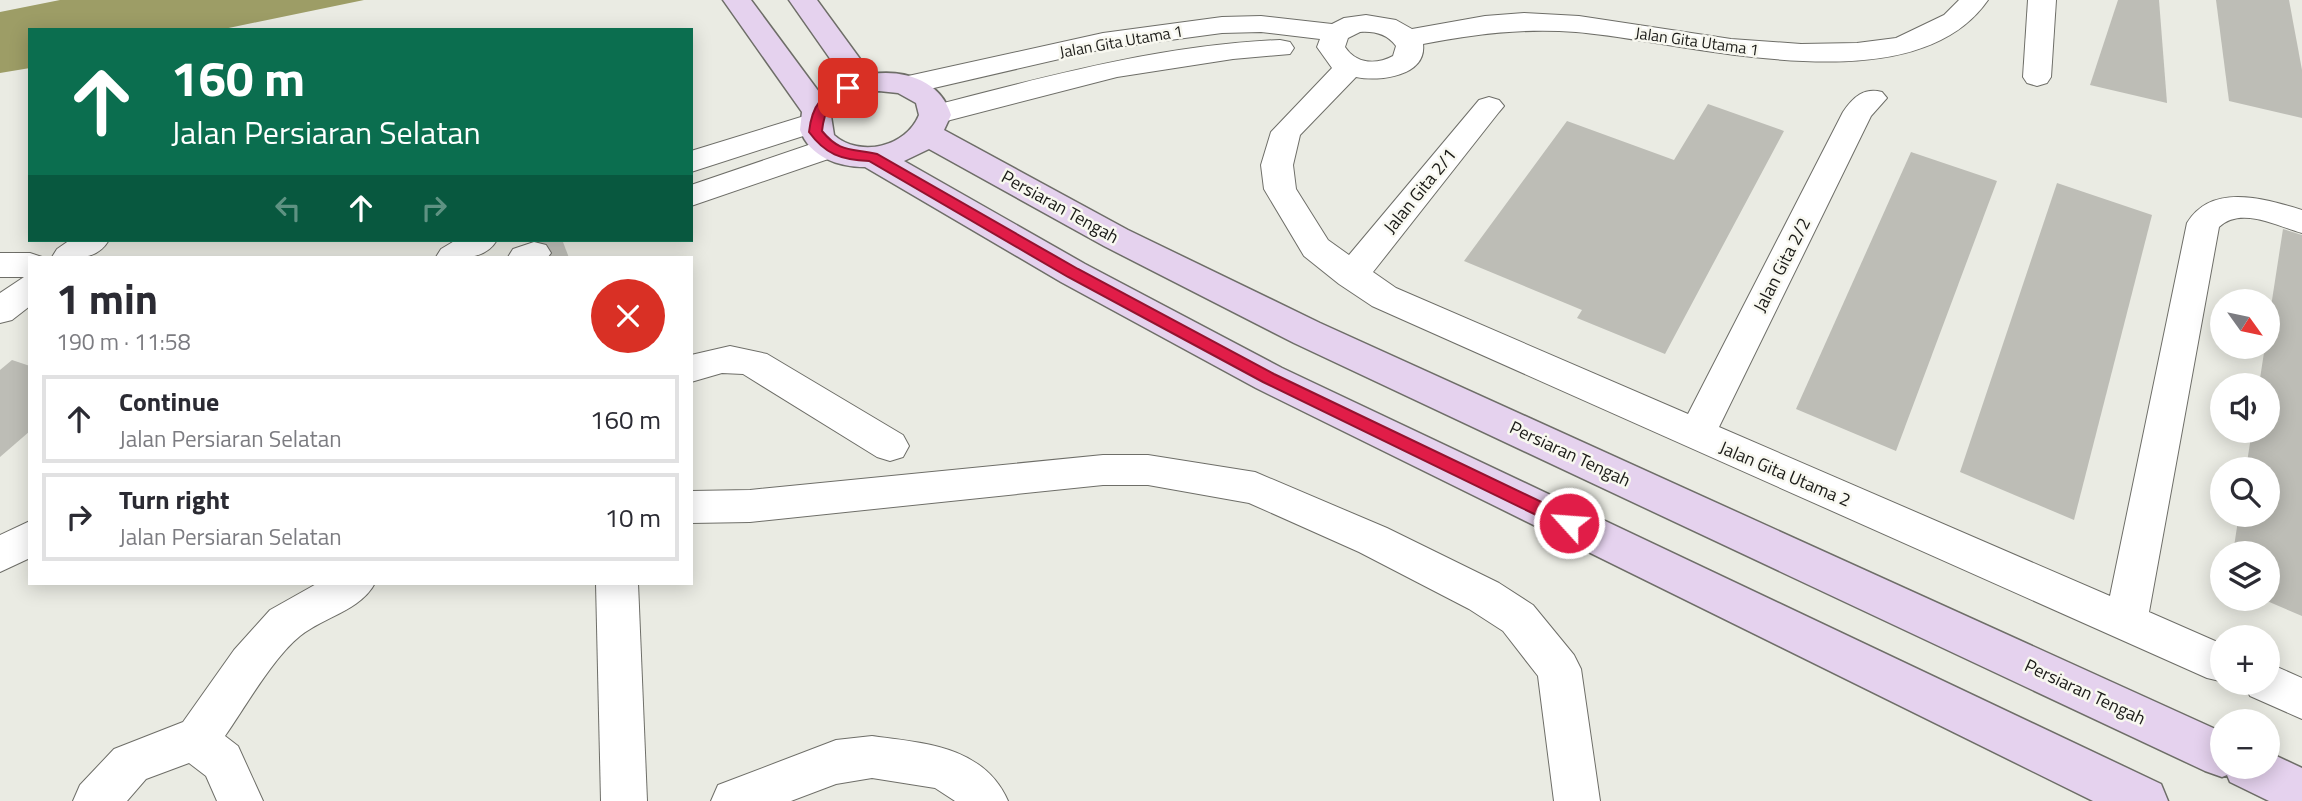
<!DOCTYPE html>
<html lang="en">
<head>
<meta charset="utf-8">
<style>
	body { margin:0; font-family:"Titillium Web",sans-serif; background:#f7f7f7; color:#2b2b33; height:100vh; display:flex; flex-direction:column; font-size:26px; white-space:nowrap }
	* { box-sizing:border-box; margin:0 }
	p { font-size:23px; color:#7c7c81 }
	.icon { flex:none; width:38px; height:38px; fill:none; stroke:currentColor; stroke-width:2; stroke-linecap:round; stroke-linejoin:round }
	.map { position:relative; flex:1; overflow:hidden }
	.drawer { position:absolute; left:28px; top:256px; width:665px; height:329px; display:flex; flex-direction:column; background:#fff; border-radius:0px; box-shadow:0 4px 18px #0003 }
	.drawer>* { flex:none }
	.hud { position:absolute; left:28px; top:28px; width:665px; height:214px; border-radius:0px; box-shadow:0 4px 18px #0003; background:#0b6e4f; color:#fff; overflow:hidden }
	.needle { width:46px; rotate:123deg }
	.fabs { position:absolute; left:2210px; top:289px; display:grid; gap:14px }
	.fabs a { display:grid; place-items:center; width:70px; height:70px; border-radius:50%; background:#fff; box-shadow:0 4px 18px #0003; font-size:35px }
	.pin { position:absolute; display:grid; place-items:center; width:60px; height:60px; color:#fff; margin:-30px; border-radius:14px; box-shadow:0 4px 10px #0006 }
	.me { position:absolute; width:77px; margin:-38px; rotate:296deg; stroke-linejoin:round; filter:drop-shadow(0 0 5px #0008) }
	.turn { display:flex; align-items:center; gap:24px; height:147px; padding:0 28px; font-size:32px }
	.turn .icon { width:91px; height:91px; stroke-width:2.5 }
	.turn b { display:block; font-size:49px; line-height:60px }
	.lanes { display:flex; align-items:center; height:66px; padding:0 28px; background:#0003; justify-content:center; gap:35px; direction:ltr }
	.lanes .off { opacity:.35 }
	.round { display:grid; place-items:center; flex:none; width:74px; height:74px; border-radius:37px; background:#f7f7f7 }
	.overview { display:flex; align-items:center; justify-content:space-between; height:119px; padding:0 28px }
	h1 { font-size:42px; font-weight:700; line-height:52px }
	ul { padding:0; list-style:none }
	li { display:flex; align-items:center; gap:21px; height:88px; margin:0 14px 10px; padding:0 14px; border:4px solid #e1e1e2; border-radius:0px }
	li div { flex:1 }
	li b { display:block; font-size:26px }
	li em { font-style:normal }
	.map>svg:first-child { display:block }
	.water { fill:#9d9d66 }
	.building { fill:#bdbdb6 }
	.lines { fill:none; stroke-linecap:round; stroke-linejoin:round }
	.street-tunnel { stroke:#c0c1ba; stroke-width:31; stroke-dasharray:31 16; stroke-linecap:butt }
	.street-casing { stroke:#6e6e68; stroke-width:2 }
	.secondary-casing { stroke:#6e6e68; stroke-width:3 }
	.street { fill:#fff; fill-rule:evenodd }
	.secondary { fill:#e5d2ee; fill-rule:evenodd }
	.route { fill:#e11d48; stroke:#92132f; stroke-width:2 }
	.labels { text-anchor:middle; stroke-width:5; stroke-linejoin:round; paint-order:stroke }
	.far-street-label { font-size:16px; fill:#1a1a17; stroke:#f8f8f0 }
	.street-label { font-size:18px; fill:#1a1a17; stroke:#f8f8f0 }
</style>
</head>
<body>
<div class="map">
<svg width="2302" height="801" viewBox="0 0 2302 801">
	<rect width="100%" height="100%" fill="#eaebe3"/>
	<polygon class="water" points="60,0 364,0 219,30 30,30 30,68 0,73 0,12"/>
	<g class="building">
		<polygon points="2118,0 2159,0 2167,103 2090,85"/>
		<polygon points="2216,0 2289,0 2302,70 2302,118 2229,101"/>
		<polygon points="1708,104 1784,131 1665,354 1577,318 1582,310 1464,261 1567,121 1674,160"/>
		<polygon points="1911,152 1997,181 1896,451 1796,409"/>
		<polygon points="2057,183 2152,215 2074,520 1960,472"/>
		<polygon points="2283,229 2302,235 2302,616 2260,598 2268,598 2268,553 2233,553 2239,514 2268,514 2268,469 2246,469 2252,430 2268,430 2268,385 2259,385 2265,346 2268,346 2268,326"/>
		<polygon points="12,360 30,366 30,431 0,457 0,370"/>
	</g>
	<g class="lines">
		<polyline class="street-tunnel" points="534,253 568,240"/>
		<defs>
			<g id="street">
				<path d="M 1959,0 L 1988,0 C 1912,110 1686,41 1576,32 C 1523,28 1475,34 1423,44 C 1427,76 1380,82 1356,77 L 1300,135 L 1293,165 L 1296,189 L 1328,240 L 1349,255 L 1479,100 L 1489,97 L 1499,100 L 1504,106 L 1499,112 L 1373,272 L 1396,288 L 1688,414 L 1843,112 C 1853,97 1864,87 1882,92 L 1887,98 L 1871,116 L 1719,427 L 2110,596 L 2187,223 C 2212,182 2265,199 2302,210 L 2302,233 C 2277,226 2241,206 2219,227 L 2149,612 L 2222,644 L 2224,682 L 2207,678 L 1372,306 L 1339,284 L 1304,256 L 1264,189 L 1261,165 L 1271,132 L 1332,68 L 1317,47 L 1320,39 L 1261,32 L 1222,33 L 1103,49 L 908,94 L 898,91 L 893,85 L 898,79 L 908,76 L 1103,33 L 1222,17 L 1261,16 L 1332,24 L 1344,18 L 1366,15 L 1396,20 L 1412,29 L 1485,16 L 1524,13 L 1579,16 L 1731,39 L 1801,44 L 1857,43 L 1896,38 L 1944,15 ZM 1360,32 C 1375,31 1387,34 1396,46 L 1393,56 C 1376,65 1356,64 1345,47 L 1348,38 Z"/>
				<polygon points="2028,0 2056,0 2051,77 2047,83 2037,86 2027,83 2023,77"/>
				<path d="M 1280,40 L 1290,42 L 1294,48 L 1290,54 L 1233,59 L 1117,77 L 935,124 L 924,122 L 920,115 L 924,108 C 1041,78 1159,45 1280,40 Z"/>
				<polygon points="814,113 825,115 829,122 825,129 691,172 691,151"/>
				<polygon points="829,138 840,141 844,148 840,155 691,206 691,185"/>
				<path d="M 70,240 L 109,240 C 96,262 75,257 52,257 L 57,249 Z"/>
				<path d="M 456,240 L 497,240 C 484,262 459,257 436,257 L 441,249 Z"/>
				<polygon points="534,242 546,245 551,253 548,257 508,257 513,249"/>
				<polygon points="0,253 30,253 42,257 30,257 30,306 12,320 0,323 0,293 24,277 0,277"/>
				<polygon points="730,346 767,354 903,435 909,446 903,457 890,461 877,457 743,374 722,373 691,382 691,355"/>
				<polygon points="1103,455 1148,455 1255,472 1387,528 1499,583 1533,605 1574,655 1581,669 1600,801 1554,801 1538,676 1503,631 1469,609 1359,552 1249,503 1148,485 1103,485 750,522 691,523 691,491 750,490"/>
				<polygon points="30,521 30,558 0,572 0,535"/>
				<path d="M 318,583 L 375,583 C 361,610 324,617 300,636 C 272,659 246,706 225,736 L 238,746 L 263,801 L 217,801 L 206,776 L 189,763 L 146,779 L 127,801 L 73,801 L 80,785 L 114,749 L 183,722 L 234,650 L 270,610 Z"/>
				<polygon points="596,583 638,583 647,801 601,801"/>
				<polygon points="2268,663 2302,678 2302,719 2250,696 2243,682 2268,682"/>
				<path d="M 872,736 C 924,743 984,746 1008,801 L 955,801 L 935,788 L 872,778 L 836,784 L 791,801 L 711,801 L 718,785 L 836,740 Z"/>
			</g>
			<path id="secondary" d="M 723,0 L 751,0 L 819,92 L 845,80 L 789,0 L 817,0 L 871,74 C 905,69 941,81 951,115 L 944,130 L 1128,230 L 1320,323 L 2222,732 L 2222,766 L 2268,766 L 2268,752 L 2302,768 L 2302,801 L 2269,801 L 2230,782 L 2227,775 L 2222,777 L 2205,771 L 1294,343 L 1104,246 L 929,149 L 904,161 L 1085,264 L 1282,368 L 2161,784 L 2168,801 L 2093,801 L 1256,388 L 1061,282 L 865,167 C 838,167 810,157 800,130 L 802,112 ZM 879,91 L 898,93 L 916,103 L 919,115 C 906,147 860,158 834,135 L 831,116 C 839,100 861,94 879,91 Z"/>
		</defs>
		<use href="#street" class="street-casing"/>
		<use href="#secondary" class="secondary-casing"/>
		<use href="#street" class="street"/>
		<use href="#secondary" class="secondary"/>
	</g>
	<path class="route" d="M 848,84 L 854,88 L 852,91 C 831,104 825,105 822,131 C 840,153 851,148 877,154 L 1078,269 L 1274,374 L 1575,518 L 1577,523 L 1575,528 L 1563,528 L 1263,382 L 1068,277 L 869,161 C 841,160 825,154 809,132 C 812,105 822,93 848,84 Z"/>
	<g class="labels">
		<g class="far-street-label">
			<text transform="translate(1121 41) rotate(-10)" y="6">Jalan Gita Utama 1</text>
			<text transform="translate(1697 41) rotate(8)" y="6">Jalan Gita Utama 1</text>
		</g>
		<g class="street-label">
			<text transform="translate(1420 191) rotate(-51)" y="6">Jalan Gita 2/1</text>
			<text transform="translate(1060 207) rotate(29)" y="6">Persiaran Tengah</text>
			<text transform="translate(1782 265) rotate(-63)" y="6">Jalan Gita 2/2</text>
			<text transform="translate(1570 454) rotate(25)" y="6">Persiaran Tengah</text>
			<text transform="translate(1785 474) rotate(23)" y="6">Jalan Gita Utama 2</text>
			<text transform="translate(2085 692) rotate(25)" y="6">Persiaran Tengah</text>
		</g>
	</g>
</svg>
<div class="fabs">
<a><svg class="needle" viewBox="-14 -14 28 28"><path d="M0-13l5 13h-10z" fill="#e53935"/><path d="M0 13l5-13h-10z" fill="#7c7c81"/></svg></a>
<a><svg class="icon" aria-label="sound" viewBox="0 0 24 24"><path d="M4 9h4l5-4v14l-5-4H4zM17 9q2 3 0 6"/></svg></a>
<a><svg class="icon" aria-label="search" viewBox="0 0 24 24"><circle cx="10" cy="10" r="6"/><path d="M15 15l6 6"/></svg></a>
<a><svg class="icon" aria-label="layers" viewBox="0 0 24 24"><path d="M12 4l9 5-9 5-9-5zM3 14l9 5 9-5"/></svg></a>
<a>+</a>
<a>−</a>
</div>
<div class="pin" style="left:848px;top:88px;background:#d93025"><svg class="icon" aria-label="arrive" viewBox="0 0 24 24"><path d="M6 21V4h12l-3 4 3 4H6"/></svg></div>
<svg class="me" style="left:1569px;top:523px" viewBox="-20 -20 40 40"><circle r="17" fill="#e11d48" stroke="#fff" stroke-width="3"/><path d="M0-11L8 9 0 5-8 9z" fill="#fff"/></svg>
<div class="hud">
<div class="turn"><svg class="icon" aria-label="ahead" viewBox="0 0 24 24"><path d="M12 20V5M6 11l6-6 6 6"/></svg><div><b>160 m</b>Jalan Persiaran Selatan</div></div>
<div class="lanes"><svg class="icon off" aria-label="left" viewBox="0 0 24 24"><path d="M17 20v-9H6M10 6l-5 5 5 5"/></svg><svg class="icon" aria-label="ahead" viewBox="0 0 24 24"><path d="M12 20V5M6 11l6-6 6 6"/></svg><svg class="icon off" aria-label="right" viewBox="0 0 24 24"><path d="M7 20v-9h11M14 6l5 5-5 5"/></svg></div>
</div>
<section class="drawer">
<div class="overview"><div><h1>1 min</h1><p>190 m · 11:58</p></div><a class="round" style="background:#d93025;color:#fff"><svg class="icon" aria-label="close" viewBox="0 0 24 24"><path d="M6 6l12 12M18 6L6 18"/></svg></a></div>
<ul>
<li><svg class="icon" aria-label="ahead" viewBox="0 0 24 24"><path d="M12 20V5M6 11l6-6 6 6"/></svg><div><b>Continue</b><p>Jalan Persiaran Selatan</p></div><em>160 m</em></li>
<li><svg class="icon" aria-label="right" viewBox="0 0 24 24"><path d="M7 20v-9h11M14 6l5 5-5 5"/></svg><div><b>Turn right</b><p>Jalan Persiaran Selatan</p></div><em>10 m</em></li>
</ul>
</section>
</div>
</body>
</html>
